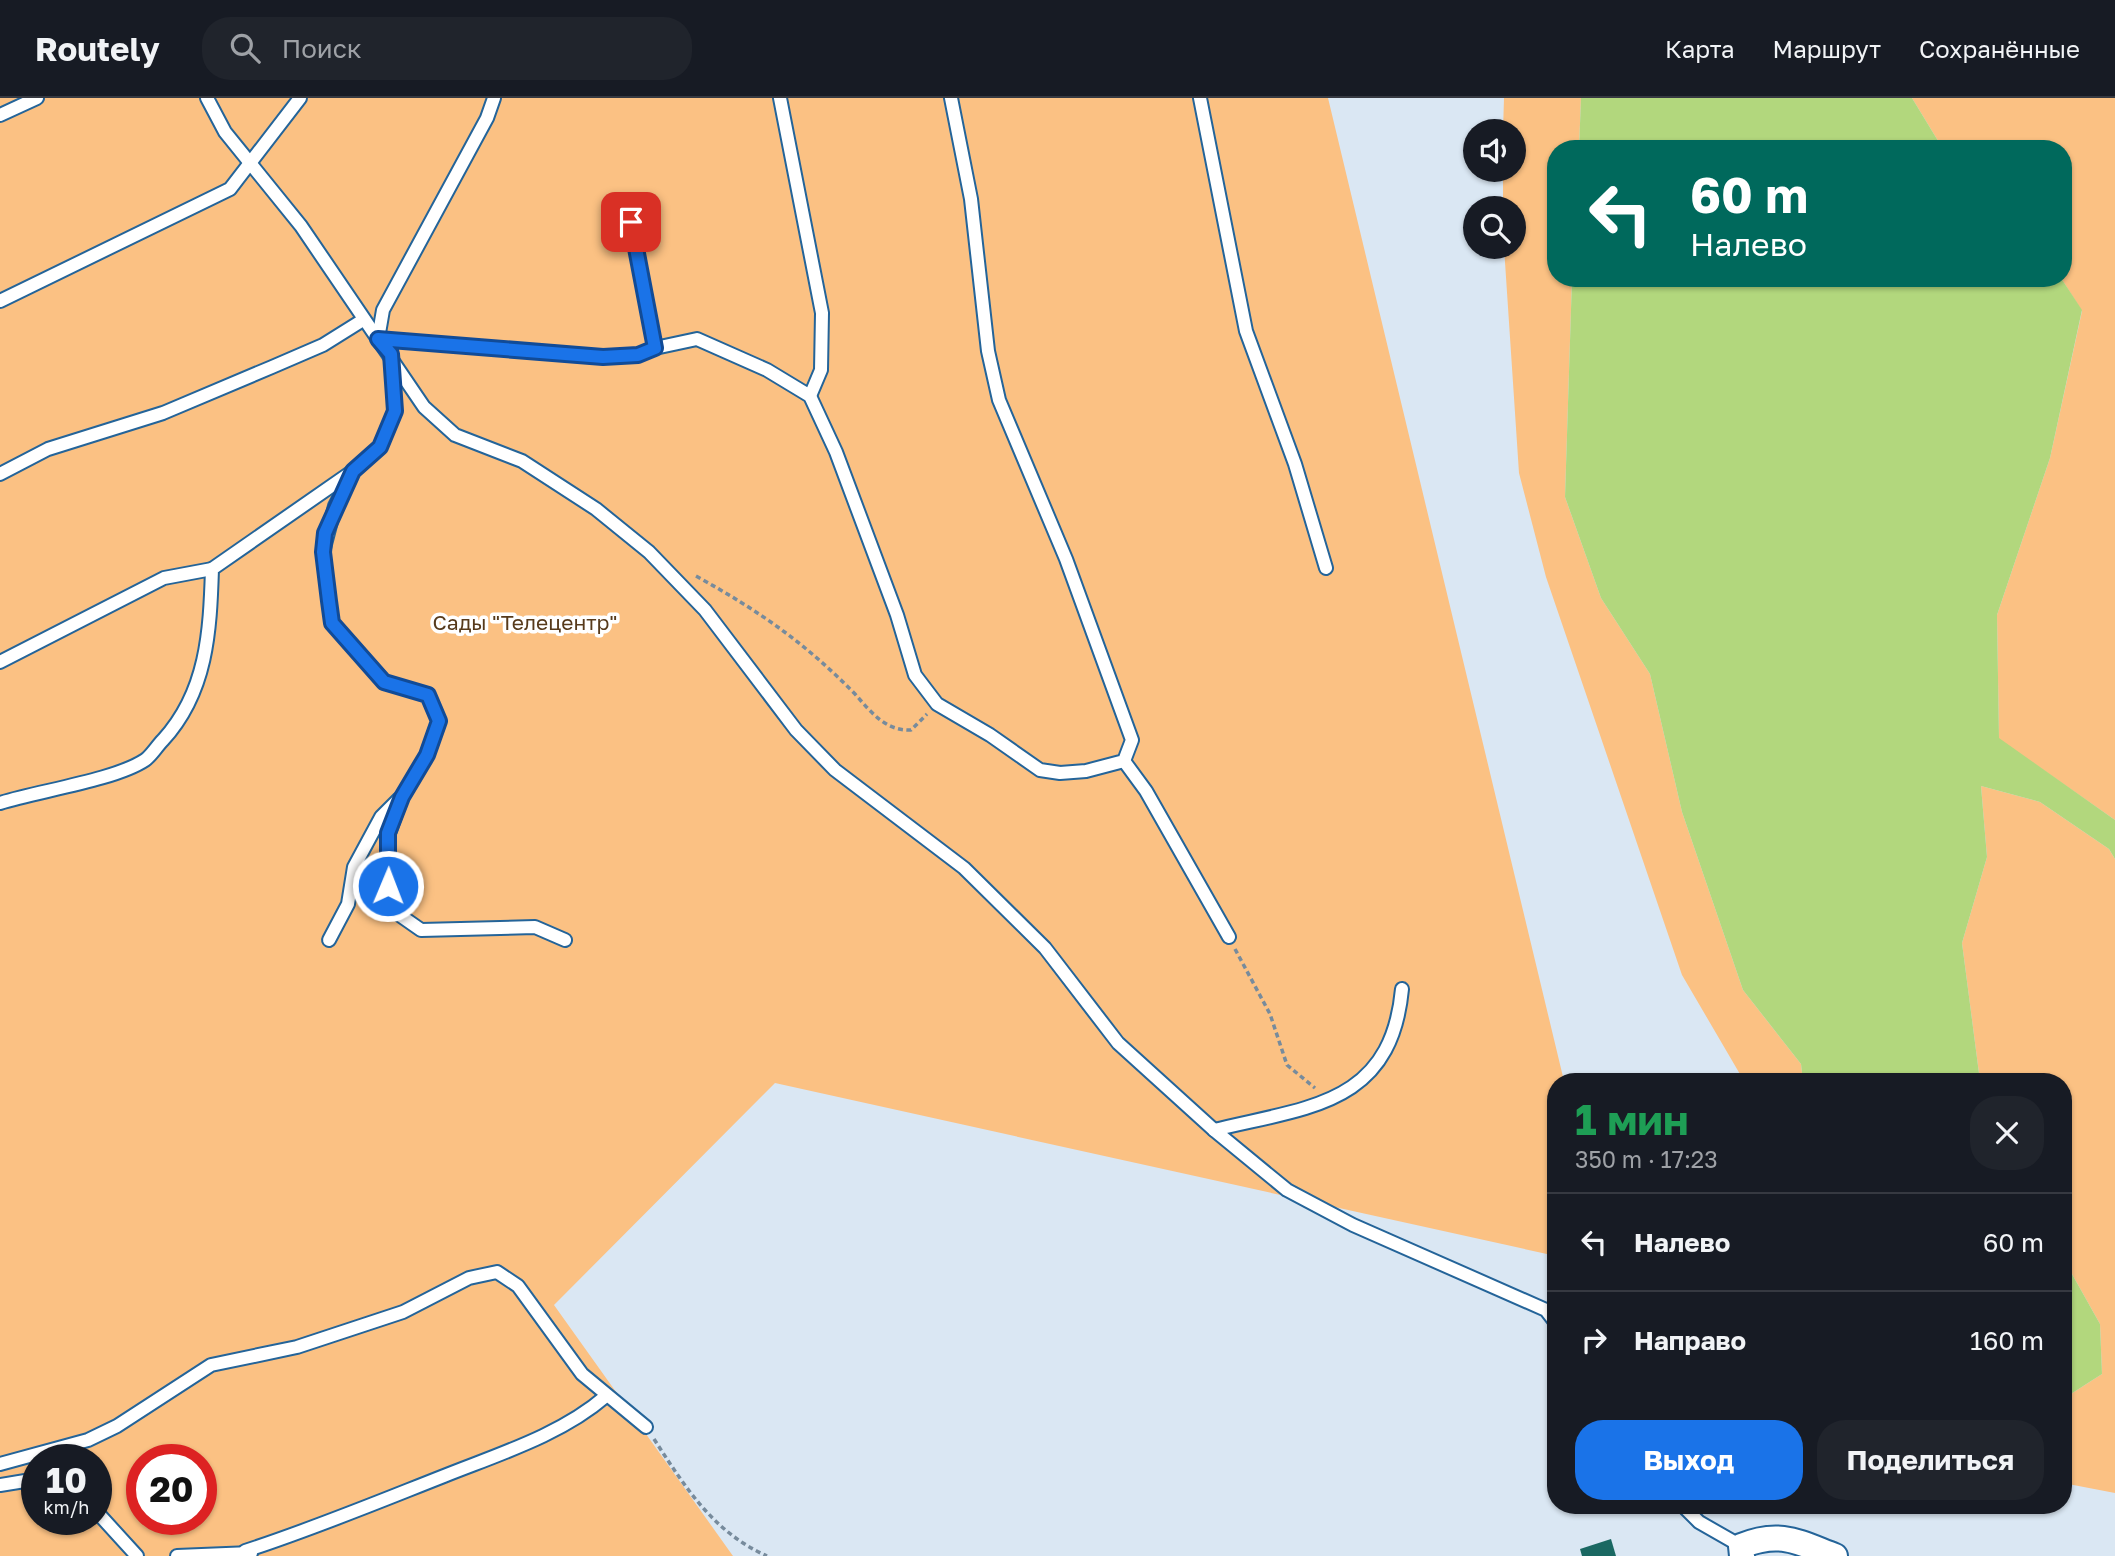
<!DOCTYPE html>
<html lang="ru">
<head>
<meta charset="utf-8">
<style>
	body { margin:0; font-family:"Golos Text",sans-serif; background:#20242c; color:#f1f3f6; height:100vh; display:flex; flex-direction:column; font-size:26px; white-space:nowrap }
	* { box-sizing:border-box; margin:0 }
	p { font-size:23px; color:#9ea1a6 }
	.icon { flex:none; width:38px; height:38px; fill:none; stroke:currentColor; stroke-width:2; stroke-linecap:round; stroke-linejoin:round }
	.map { position:relative; flex:1; overflow:hidden }
	.details { position:absolute; left:1547px; top:975px; width:525px; height:441px; display:flex; flex-direction:column; background:#171b24; border-radius:28px; box-shadow:0 2px 5px #0004 }
	.details>* { flex:none }
	.banner { position:absolute; left:1547px; top:42px; width:525px; height:147px; border-radius:28px; box-shadow:0 2px 5px #0004; background:#00695c; color:#fff; overflow:hidden }
	.fabs { position:absolute; left:1463px; top:21px; display:grid; gap:14px }
	.fabs a { display:grid; place-items:center; width:63px; height:63px; border-radius:50%; background:#171b24; box-shadow:0 2px 5px #0004; font-size:35px }
	.speed { position:absolute; left:21px; top:1346px; display:flex; gap:14px; font-size:35px; font-weight:700; text-align:center }
	.speed>* { display:grid; place-content:center; width:91px; height:91px; border-radius:50%; background:#171b24; box-shadow:0 2px 5px #0004; line-height:1 }
	.speed small { font-size:18px; font-weight:400 }
	.speed .limit { border:10px solid #d22; background:#fff; color:#111 }
	.pin { position:absolute; display:grid; place-items:center; width:60px; height:60px; color:#fff; margin:-30px; border-radius:14px; box-shadow:0 4px 10px #0006 }
	.me { position:absolute; width:77px; margin:-38px; rotate:1deg; stroke-linejoin:round; filter:drop-shadow(0 0 5px #0008) }
	.turn { display:flex; align-items:center; gap:24px; height:147px; padding:0 28px; font-size:32px }
	.turn .icon { width:91px; height:91px; stroke-width:2.5 }
	.turn b { display:block; font-size:49px; line-height:60px }
	.round { display:grid; place-items:center; flex:none; width:74px; height:74px; border-radius:28px; background:#20242c }
	.head { display:flex; align-items:center; justify-content:space-between; height:119px; padding:0 28px }
	h1 { font-size:42px; font-weight:700; line-height:52px; color:#1e9e55 }
	.button { display:flex; gap:14px; margin-top:auto; padding:14px 28px }
	.button a { flex:1; height:80px; border-radius:28px; background:#1a73e8; color:#fff; font-size:28px; font-weight:700; line-height:80px; text-align:center }
	.button a+a { background:#20242c; color:#f1f3f6 }
	ul { padding:0; list-style:none }
	li { display:flex; align-items:center; gap:21px; height:98px; padding:0 28px; border-top:2px solid #363941 }
	li div { flex:1 }
	li b { display:block; font-size:26px }
	li em { font-style:normal }
	header { display:flex; align-items:center; gap:42px; box-sizing:border-box; height:98px; padding:0 35px; background:#171b24; border-bottom:2px solid #363941 }
	header strong { font-size:33px }
	nav { display:flex; gap:38px; margin-inline-start:auto; font-size:24px }
	.search { width:490px; height:63px; background:#20242c; display:flex; align-items:center; gap:18px; box-sizing:border-box; padding:0 24px; border-radius:28px; color:#9ea1a6; font-size:26px }
	.map>svg:first-child { display:block }
	.green { fill:#fbc183; fill-rule:evenodd }
	.water { fill:#b2d77d }
	.building { fill:#1a6862 }
	.lines { fill:none; stroke-linecap:round; stroke-linejoin:round }
	.service-casing { stroke:#246499; stroke-width:16 }
	.minor-casing { stroke:#246499; stroke-width:28 }
	.path { stroke:#778b9c; stroke-width:3.5; stroke-dasharray:5 3.5; stroke-linecap:butt }
	.service { stroke:#fff; stroke-width:12 }
	.minor { stroke:#fff; stroke-width:24 }
	.route-casing { stroke:#114b97; stroke-width:18 }
	.route { stroke:#1a73e8; stroke-width:12 }
	.labels { text-anchor:middle; stroke-width:7; stroke-linejoin:round; paint-order:stroke }
	.park-label { font-size:21px; fill:#573a1b; stroke:#fff }
</style>
</head>
<body>
<header>
<strong>Routely</strong>
<div class="search"><svg class="icon" aria-label="search" viewBox="0 0 24 24"><circle cx="10" cy="10" r="6"/><path d="M15 15l6 6"/></svg>Поиск</div>
<nav><a>Карта</a><a>Маршрут</a><a>Сохранённые</a></nav>
</header>
<div class="map">
<svg width="2115" height="1458" viewBox="0 0 2115 1458">
	<rect width="100%" height="100%" fill="#dae7f3"/>
	<g class="green">
		<path d="M 0,0 L 1328,0 L 1564,983 L 1556,984 L 1556,1158 L 775,985 L 554,1207 L 733,1458 L 0,1458 ZM 37,1362 L 96,1362 L 96,1421 L 37,1421 ZM 142,1362 L 201,1362 L 201,1421 L 142,1421 Z"/>
		<polygon points="1504,0 1581,0 1579,51 1556,51 1556,180 1572,180 1565,399 1601,500 1650,576 1682,714 1743,892 1801,966 1803,983 1744,983 1682,877 1546,479 1519,375 1504,149 1514,149 1514,110 1503,110 1503,72 1514,72 1514,33 1503,33"/>
		<polygon points="1912,0 2115,0 2115,722 1999,641 1997,517 2050,360 2082,213 2061,180 2063,51 1943,51"/>
		<polygon points="1981,688 2040,704 2109,751 2115,761 2115,1395 2063,1385 2063,1301 2102,1276 2100,1226 2063,1160 2063,984 1980,983 1962,845 1987,759"/>
	</g>
	<g class="water">
		<polygon points="1581,0 1912,0 1943,51 1579,51"/>
		<polygon points="1572,180 2061,180 2082,212 2050,360 1997,517 1999,640 2115,722 2115,761 2109,751 2040,704 1981,688 1987,759 1962,845 1980,983 1803,983 1801,966 1743,892 1682,714 1650,576 1601,500 1565,399"/>
		<polygon points="2063,1160 2100,1226 2102,1276 2063,1301"/>
	</g>
	<polygon class="building" points="1611,1441 1616,1458 1582,1458 1580,1451"/>
	<g class="lines">
		<defs>
			<g id="service">
				<polyline points="207,0 225,34 301,128 424,309 455,337 522,363 596,411 649,454 705,512 796,632 835,672 964,770 1045,850 1118,945 1214,1032 1287,1092 1353,1127 1546,1212 1556,1225"/>
				<polyline points="494,0 487,20 383,212 378,241 603,259 638,257 655,250 697,241 767,272 810,298 836,354 897,517 915,577 937,606 990,637 1040,672 1060,675 1086,673 1124,663 1132,642 1066,461 999,302 988,253 971,101 951,0"/>
				<polyline points="780,0 822,215 821,272 810,298"/>
				<polyline points="1200,0 1246,233 1295,366 1326,470"/>
				<polyline points="0,17 37,0"/>
				<polyline points="631,124 655,250"/>
				<polyline points="0,203 230,91 300,0"/>
				<polyline points="353,373 335,408 323,454 332,525 385,584 428,597 439,623 427,657 402,699 389,735 388,788 401,818 421,832 535,829 565,842"/>
				<polyline points="0,376 48,351 163,315 272,269 323,247 363,222"/>
				<polyline points="0,564 164,480 212,471"/>
				<polyline points="1124,663 1146,693 1229,839"/>
				<path d="M 0,705 C 38,693 115,682 145,662 C 151,658 157,648 163,642 C 207,594 210,534 212,471 L 353,373 L 380,349 L 395,313 L 391,257"/>
				<polyline points="329,842 348,806 354,769 381,719 399,701"/>
				<path d="M 1214,1032 C 1307,1009 1391,1008 1402,891"/>
				<polyline points="0,1366 88,1342 117,1328 211,1267 297,1249 403,1214 469,1180 497,1174 518,1188 582,1276 646,1329"/>
				<polyline points="0,1387 37,1381"/>
				<polyline points="1682,1407 1699,1424 1741,1448"/>
				<polyline points="96,1413 137,1458"/>
				<path d="M 245,1453 C 313,1431 378,1404 444,1378 C 499,1356 561,1337 606,1298"/>
				<polyline points="177,1458 251,1455"/>
			</g>
			<path id="minor" d="M 1742,1458 L 1741,1448 C 1780,1432 1798,1444 1835,1458"/>
		</defs>
		<use href="#service" class="service-casing"/>
		<use href="#minor" class="minor-casing"/>
		<g class="path">
			<path d="M 696,478 C 759,513 804,544 855,596 C 871,614 885,633 911,632 L 927,616"/>
			<polyline points="1235,851 1270,916 1287,967 1315,990"/>
			<path d="M 654,1341 C 685,1389 713,1434 767,1458"/>
		</g>
		<use href="#service" class="service"/>
		<use href="#minor" class="minor"/>
	</g>
	<g class="lines">
		<defs>
			<polyline id="route" points="388,788 388,735 402,699 427,657 439,623 428,597 384,584 332,525 329,503 323,454 325,435 353,373 380,349 395,313 391,256 378,241 603,259 638,257 655,250 631,124"/>
		</defs>
		<use href="#route" class="route-casing"/>
		<use href="#route" class="route"/>
	</g>
	<g class="labels">
		<g class="park-label">
			<text x="525" y="532">Сады "Телецентр"</text>
		</g>
	</g>
</svg>
<div class="fabs">
<a><svg class="icon" aria-label="sound" viewBox="0 0 24 24"><path d="M4 9h4l5-4v14l-5-4H4zM17 9q2 3 0 6"/></svg></a>
<a><svg class="icon" aria-label="search" viewBox="0 0 24 24"><circle cx="10" cy="10" r="6"/><path d="M15 15l6 6"/></svg></a>
</div>
<div class="speed"><div>10<small>km/h</small></div><div class="limit">20</div></div>
<div class="pin" style="left:631px;top:124px;background:#d93025"><svg class="icon" aria-label="arrive" viewBox="0 0 24 24"><path d="M6 21V4h12l-3 4 3 4H6"/></svg></div>
<svg class="me" style="left:388px;top:788px" viewBox="-20 -20 40 40"><circle r="17" fill="#1a73e8" stroke="#fff" stroke-width="3"/><path d="M0-11L8 9 0 5-8 9z" fill="#fff"/></svg>
<div class="banner">
<div class="turn"><svg class="icon" aria-label="left" viewBox="0 0 24 24"><path d="M17 20v-9H6M10 6l-5 5 5 5"/></svg><div><b>60 m</b>Налево</div></div>
</div>
<section class="details">
<div class="head"><div><h1>1 мин</h1><p>350 m · 17:23</p></div><a class="round"><svg class="icon" aria-label="close" viewBox="0 0 24 24"><path d="M6 6l12 12M18 6L6 18"/></svg></a></div>
<ul>
<li><svg class="icon" aria-label="left" viewBox="0 0 24 24"><path d="M17 20v-9H6M10 6l-5 5 5 5"/></svg><div><b>Налево</b></div><em>60 m</em></li>
<li><svg class="icon" aria-label="right" viewBox="0 0 24 24"><path d="M7 20v-9h11M14 6l5 5-5 5"/></svg><div><b>Направо</b></div><em>160 m</em></li>
</ul>
<div class="button"><a>Выход</a><a>Поделиться</a></div>
</section>
</div>
</body>
</html>
